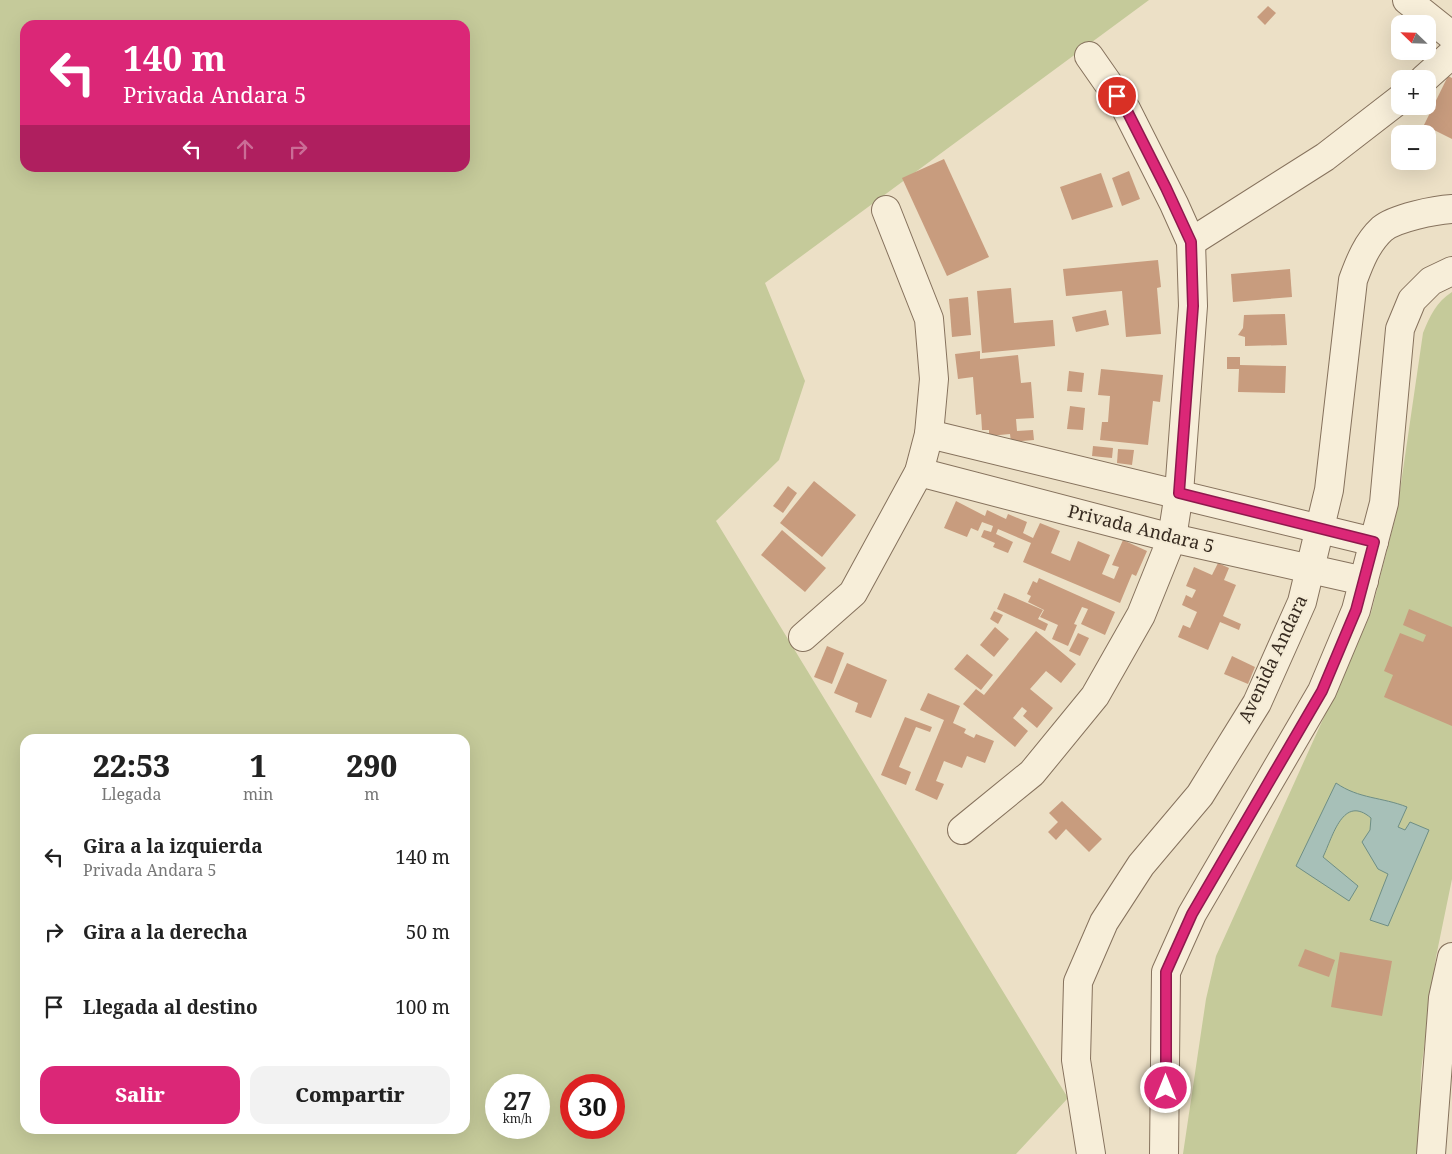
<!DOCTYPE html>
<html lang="es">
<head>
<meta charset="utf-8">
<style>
	body { margin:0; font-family:"Noto Serif",serif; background:#f2f2f2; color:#222; height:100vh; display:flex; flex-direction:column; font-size:19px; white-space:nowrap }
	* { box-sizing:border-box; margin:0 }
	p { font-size:16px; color:#767676 }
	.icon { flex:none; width:28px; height:28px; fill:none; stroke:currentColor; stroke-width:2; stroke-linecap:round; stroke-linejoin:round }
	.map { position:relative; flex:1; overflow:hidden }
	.side { position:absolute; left:20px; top:734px; width:450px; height:400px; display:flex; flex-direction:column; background:#fff; border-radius:15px; box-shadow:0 5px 20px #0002 }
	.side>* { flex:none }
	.top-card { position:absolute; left:20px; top:20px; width:450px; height:152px; border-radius:15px; box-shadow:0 5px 20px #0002; background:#db2777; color:#fff; overflow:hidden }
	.needle { width:32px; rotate:293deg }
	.tools { position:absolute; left:1391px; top:15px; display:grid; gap:10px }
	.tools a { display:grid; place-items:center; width:45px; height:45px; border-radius:10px; background:#fff; box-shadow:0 5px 20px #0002; font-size:25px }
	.speed { position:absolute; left:485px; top:1074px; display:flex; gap:10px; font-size:25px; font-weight:700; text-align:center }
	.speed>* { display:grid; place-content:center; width:65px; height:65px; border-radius:50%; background:#fff; box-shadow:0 5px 20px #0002; line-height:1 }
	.speed small { font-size:12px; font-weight:400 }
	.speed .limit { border:8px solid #d22; background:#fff; color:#111 }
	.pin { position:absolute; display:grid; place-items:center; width:42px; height:42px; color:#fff; margin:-21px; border:2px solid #fff; border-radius:50%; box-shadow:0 1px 5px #0007 }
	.me { position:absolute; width:55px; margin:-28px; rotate:0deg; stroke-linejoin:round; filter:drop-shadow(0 0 4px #0008) }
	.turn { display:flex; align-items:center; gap:18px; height:105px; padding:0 20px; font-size:22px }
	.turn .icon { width:65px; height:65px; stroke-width:2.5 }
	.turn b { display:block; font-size:35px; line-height:42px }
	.lanes { display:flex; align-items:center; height:48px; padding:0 20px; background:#0003; justify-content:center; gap:25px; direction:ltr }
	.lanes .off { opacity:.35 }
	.eta { display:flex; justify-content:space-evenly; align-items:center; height:85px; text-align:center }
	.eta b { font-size:30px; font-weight:800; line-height:35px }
	.button { display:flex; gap:10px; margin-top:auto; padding:10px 20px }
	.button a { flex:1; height:58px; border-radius:15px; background:#db2777; color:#fff; font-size:20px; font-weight:800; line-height:58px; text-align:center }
	.button a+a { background:#f2f2f2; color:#222 }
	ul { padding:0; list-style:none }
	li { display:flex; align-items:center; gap:15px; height:75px; padding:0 20px }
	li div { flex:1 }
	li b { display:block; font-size:19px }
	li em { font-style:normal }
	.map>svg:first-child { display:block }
	.green { fill:#c5ca9a; fill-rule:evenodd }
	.water { fill:#a7c0b8; stroke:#6e8e85 }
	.building { fill:#c89c7e }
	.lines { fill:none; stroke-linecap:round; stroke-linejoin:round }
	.street-casing { stroke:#86725d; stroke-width:30 }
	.street { stroke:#f7eed9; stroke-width:28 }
	.route-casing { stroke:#8e194d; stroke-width:12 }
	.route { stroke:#db2777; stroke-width:9 }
	.labels { text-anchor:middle; stroke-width:4; stroke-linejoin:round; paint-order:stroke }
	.street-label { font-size:18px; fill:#372b20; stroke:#f4ebd5 }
</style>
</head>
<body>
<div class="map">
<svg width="1452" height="1154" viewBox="0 0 1452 1154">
	<rect width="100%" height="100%" fill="#ece0c6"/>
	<g class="green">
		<path d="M 0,0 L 1149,0 L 765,283 L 805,381 L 779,460 L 716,521 L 1068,1098 L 1016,1154 L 0,1154 ZM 25,25 L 465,25 L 465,168 L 25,168 ZM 25,739 L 465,739 L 465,1129 L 25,1129 ZM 496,1085 L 539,1085 L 539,1128 L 496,1128 ZM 571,1085 L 614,1085 L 614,1128 L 571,1128 Z"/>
		<path d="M 1452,292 L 1452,879 L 1436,957 L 1421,1071 L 1419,1154 L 1183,1154 L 1206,999 L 1216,956 L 1371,613 L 1397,511 L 1423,333 C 1430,316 1436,302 1452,292 Z"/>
	</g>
	<path class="water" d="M 1336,783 C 1359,799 1382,797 1407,807 L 1398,827 L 1405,830 L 1410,822 L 1429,830 L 1388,926 L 1370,920 L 1388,874 L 1378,869 L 1362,842 L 1370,830 L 1371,818 C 1343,794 1333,836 1323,857 L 1358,886 L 1349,901 L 1296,866 Z"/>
	<g class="building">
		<polygon points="1268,6 1276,13 1265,25 1257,17"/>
		<polygon points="1448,76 1452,78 1452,139 1424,125"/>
		<polygon points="944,159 989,257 947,276 902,178"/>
		<polygon points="1129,171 1140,199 1122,206 1112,178"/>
		<polygon points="1101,173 1113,207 1072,220 1060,187"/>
		<polygon points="1158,260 1161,287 1157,288 1161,334 1126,337 1122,291 1066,296 1063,269"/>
		<polygon points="1290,269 1292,297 1233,302 1231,274"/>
		<polygon points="1011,288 1014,323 1053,320 1055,346 982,353 977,291"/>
		<polygon points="968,297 971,335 952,337 949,299"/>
		<polygon points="1106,310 1109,325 1076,332 1072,317"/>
		<polygon points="1285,314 1287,345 1245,346 1245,337 1238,335 1243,328 1244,315"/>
		<polygon points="980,351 980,359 1018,355 1021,383 1031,382 1034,418 1016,419 1017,431 1033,430 1034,440 1011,442 1010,434 989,436 989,430 982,430 981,414 976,415 973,377 958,379 955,354"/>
		<polygon points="1227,357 1240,357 1240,365 1286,366 1285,393 1238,392 1239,369 1227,369"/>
		<polygon points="1101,369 1163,375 1160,402 1153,401 1148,445 1100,440 1102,422 1108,422 1110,396 1098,395"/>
		<polygon points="1069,371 1084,373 1082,392 1067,391"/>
		<polygon points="1070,406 1085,408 1083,430 1067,429"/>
		<polygon points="1093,446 1113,448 1112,458 1092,456"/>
		<polygon points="1118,449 1134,450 1132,465 1117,463"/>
		<polygon points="814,481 856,515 822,557 780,523"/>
		<polygon points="788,486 797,493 783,513 773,506"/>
		<polygon points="956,501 985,516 987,510 1006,519 1008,514 1027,522 1023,533 1033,538 1040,523 1060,531 1051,553 1070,561 1078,541 1110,555 1102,574 1114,579 1119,567 1112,565 1123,540 1147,551 1136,576 1132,574 1120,603 1023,562 1031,543 998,529 996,534 1013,542 1008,553 993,547 995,543 981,537 984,530 991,532 993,526 982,522 978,531 971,528 967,537 944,528"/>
		<polygon points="782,530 826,568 805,592 761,555"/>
		<polygon points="1218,563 1229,568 1224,580 1236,585 1223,616 1241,624 1239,630 1220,622 1208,650 1178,637 1183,625 1190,628 1197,612 1182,605 1186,595 1192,598 1196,590 1186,586 1194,567 1212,575"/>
		<polygon points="1039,578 1115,612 1105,635 1081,624 1088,609 1082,607 1074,624 1077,625 1068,646 1052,639 1058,625 1040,617 1044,610 1028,602 1031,596 1027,594 1033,581 1037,583"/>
		<polygon points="1004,593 1043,610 1038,619 1048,624 1045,631 997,609"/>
		<polygon points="1409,609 1452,627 1452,726 1384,697 1393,675 1384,671 1400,633 1423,642 1426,635 1403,625"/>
		<polygon points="994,611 1003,615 998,624 990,619"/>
		<polygon points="995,627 1009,639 994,657 980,645"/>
		<polygon points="1036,631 1076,664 1061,683 1046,671 1030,689 1053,708 1037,728 1023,716 1027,711 1022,707 1013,718 1028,731 1015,747 963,704 976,689 984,695"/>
		<polygon points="1078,633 1089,638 1080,656 1069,651"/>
		<polygon points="827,646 844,653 832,684 814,677"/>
		<polygon points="967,654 993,675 981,690 954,669"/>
		<polygon points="1232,656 1255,667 1248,684 1224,674"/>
		<polygon points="847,663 887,680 871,718 855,712 858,703 834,693"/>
		<polygon points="928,693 960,706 953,723 966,729 964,733 974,738 976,734 994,741 985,763 967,756 962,768 944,761 936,781 944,784 937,800 915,790 944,720 920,710"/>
		<polygon points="905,717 932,727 930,732 916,727 899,767 911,772 906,785 881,775"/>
		<polygon points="1062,801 1102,839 1089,852 1066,829 1056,840 1048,832 1058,822 1049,813"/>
		<polygon points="1305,949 1335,960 1329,977 1298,966"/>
		<polygon points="1340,952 1392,961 1382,1016 1331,1007"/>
	</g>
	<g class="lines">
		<defs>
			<g id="street">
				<polyline points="1407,0 1452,36"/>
				<polyline points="1424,79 1452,54"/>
				<polyline points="1191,242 1325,157 1400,99"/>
				<polyline points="929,434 1374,542"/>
				<polyline points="919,472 1172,538 1364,581"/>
				<polyline points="803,637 853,593 919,472 929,434 934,379 929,319 886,210"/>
				<polyline points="962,830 1032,773 1095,696 1141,615 1172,538 1179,493 1193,306 1191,242 1174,204 1126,109 1089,56"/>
				<path d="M 1091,1154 L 1076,1060 L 1078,982 L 1104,922 L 1141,865 L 1200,795 L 1257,703 L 1302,602 L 1329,490 L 1353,280 C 1360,261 1367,243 1382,229 C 1395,218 1435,210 1452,209"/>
				<polyline points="1164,1154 1166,972 1192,914 1322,691 1356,610 1384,503 1400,329 1412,300 1431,281 1452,271"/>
				<polyline points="1431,1154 1443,998 1452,957"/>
			</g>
		</defs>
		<use href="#street" class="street-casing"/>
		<use href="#street" class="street"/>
	</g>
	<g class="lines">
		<defs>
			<polyline id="route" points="1117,96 1126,109 1166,188 1191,242 1193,306 1179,493 1374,542 1356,610 1322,691 1192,914 1166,972 1166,1088"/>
		</defs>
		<use href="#route" class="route-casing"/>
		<use href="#route" class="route"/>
	</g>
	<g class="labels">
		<g class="street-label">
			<text transform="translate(1141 529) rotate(14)" y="6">Privada Andara 5</text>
			<text transform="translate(1273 659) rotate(-65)" y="6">Avenida Andara</text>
		</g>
	</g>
</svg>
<div class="tools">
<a><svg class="needle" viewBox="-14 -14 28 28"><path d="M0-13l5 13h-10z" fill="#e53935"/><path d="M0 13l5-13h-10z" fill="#767676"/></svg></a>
<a>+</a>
<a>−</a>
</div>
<div class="speed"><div>27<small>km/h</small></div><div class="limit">30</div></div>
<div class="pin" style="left:1117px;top:96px;background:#d93025"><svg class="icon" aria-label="arrive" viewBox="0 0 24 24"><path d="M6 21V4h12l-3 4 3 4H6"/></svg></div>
<svg class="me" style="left:1166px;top:1088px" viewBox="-20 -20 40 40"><circle r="17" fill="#db2777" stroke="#fff" stroke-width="3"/><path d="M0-11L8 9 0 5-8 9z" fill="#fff"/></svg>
<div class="top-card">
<div class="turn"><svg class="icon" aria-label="left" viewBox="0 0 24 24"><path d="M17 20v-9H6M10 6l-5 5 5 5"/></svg><div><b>140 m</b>Privada Andara 5</div></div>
<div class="lanes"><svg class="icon" aria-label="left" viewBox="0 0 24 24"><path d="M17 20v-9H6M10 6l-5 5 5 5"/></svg><svg class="icon off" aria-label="ahead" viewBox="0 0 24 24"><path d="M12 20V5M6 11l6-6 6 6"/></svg><svg class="icon off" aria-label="right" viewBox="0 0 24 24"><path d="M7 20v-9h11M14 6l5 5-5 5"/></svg></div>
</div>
<section class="side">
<div class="eta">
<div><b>22:53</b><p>Llegada</p></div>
<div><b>1</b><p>min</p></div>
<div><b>290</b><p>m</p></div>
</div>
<ul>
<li><svg class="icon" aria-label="left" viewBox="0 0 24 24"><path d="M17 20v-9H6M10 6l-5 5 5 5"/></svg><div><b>Gira a la izquierda</b><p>Privada Andara 5</p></div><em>140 m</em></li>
<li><svg class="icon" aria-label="right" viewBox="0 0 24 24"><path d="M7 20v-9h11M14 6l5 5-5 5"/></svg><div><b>Gira a la derecha</b></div><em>50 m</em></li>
<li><svg class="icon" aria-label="arrive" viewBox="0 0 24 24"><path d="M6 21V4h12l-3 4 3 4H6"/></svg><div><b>Llegada al destino</b></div><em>100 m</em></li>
</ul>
<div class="button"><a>Salir</a><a>Compartir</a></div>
</section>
</div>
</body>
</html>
